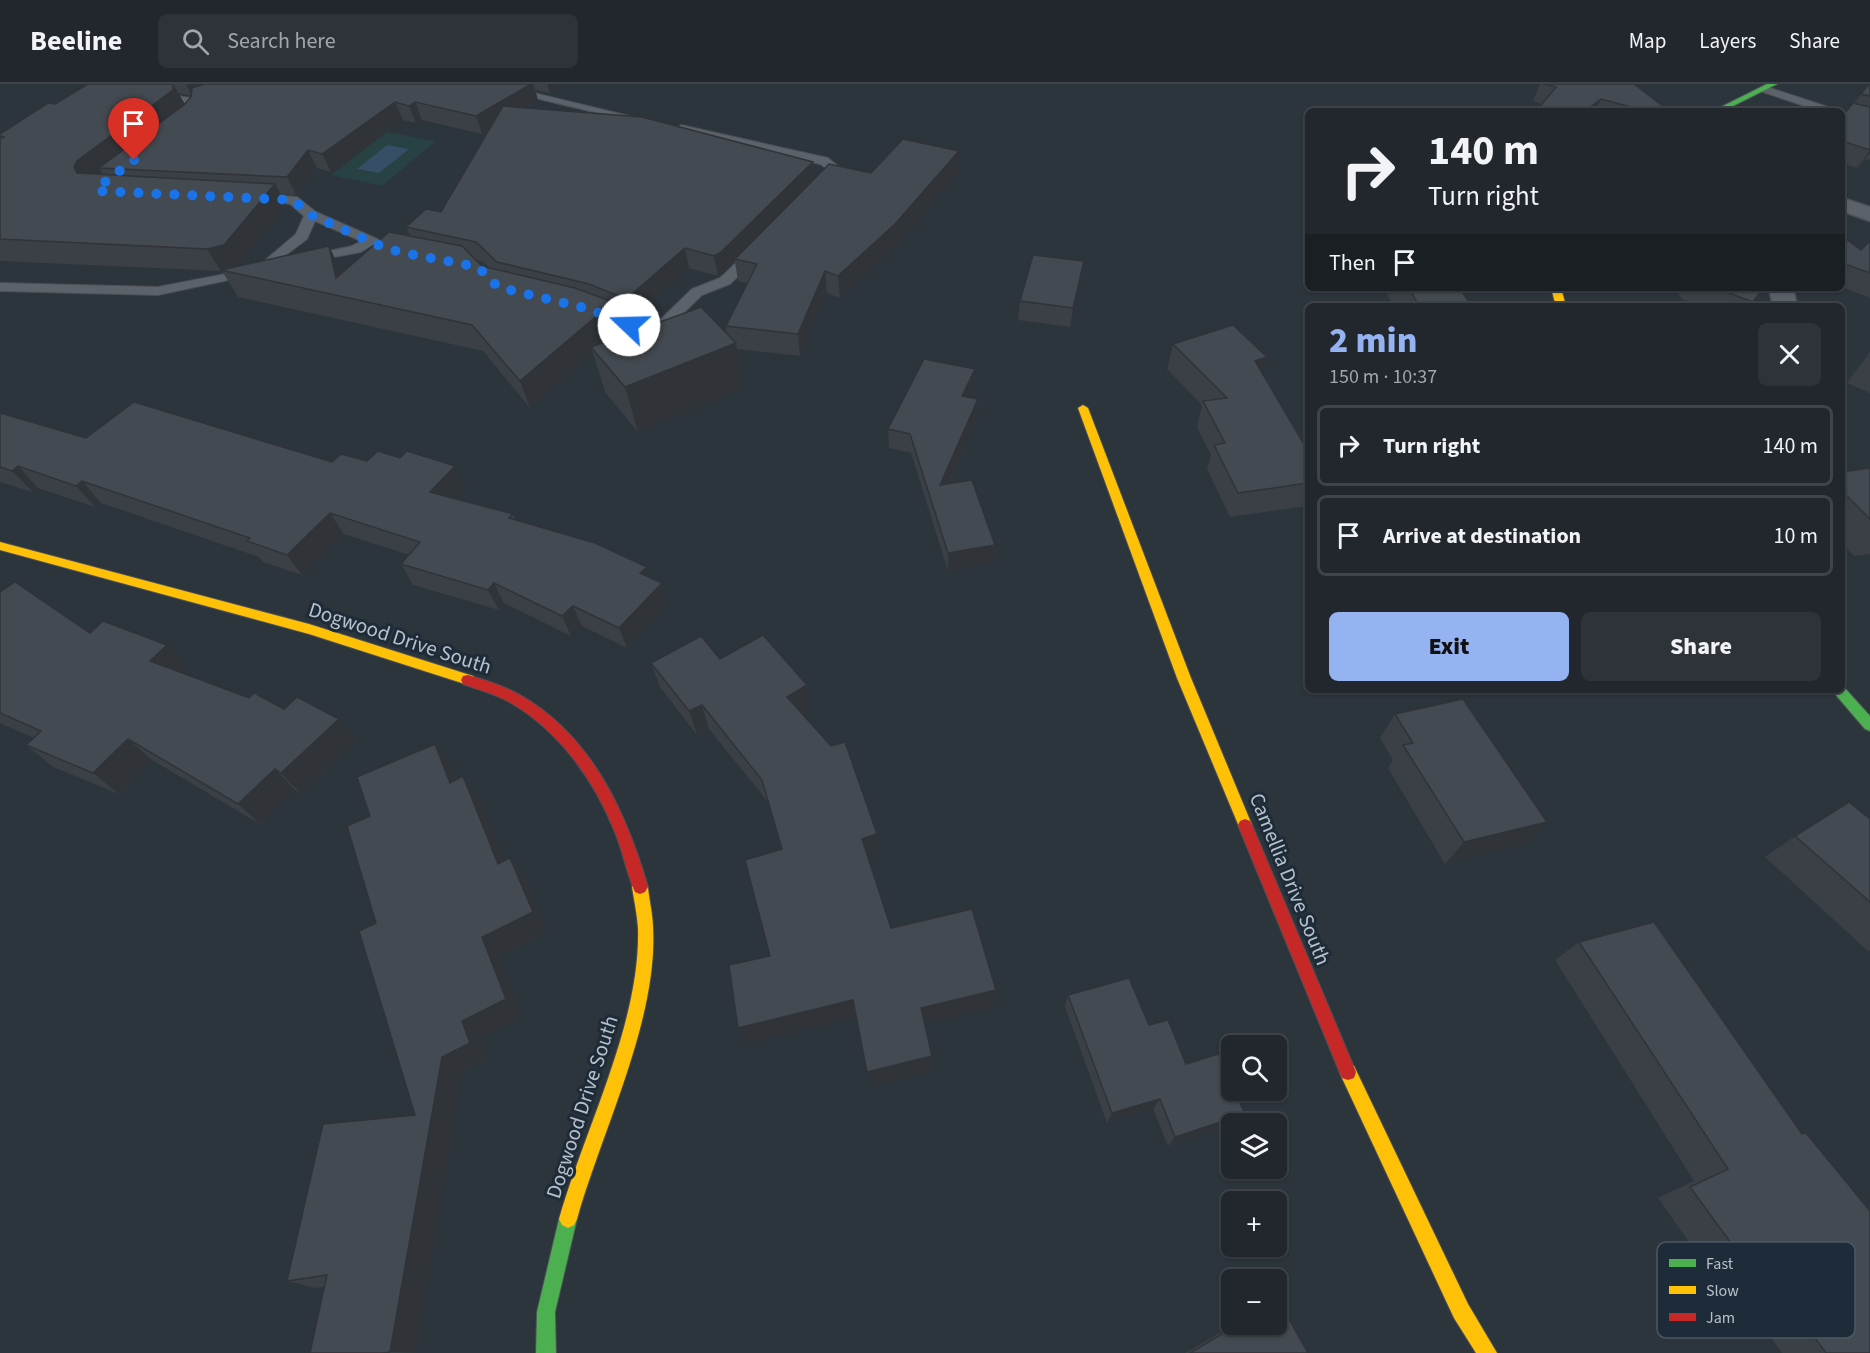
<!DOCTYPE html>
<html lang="en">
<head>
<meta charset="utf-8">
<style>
	body { margin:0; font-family:"Source Sans 3",sans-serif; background:#2d3339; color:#f1f3f6; height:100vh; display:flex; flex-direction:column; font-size:22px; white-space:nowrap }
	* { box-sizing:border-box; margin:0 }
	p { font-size:20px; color:#a2a5aa }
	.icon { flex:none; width:33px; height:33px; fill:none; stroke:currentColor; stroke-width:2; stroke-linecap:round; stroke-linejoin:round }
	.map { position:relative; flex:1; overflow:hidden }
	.drawer { position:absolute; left:1305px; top:219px; width:540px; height:390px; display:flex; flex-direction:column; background:#21272d; border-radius:9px; box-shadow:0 2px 4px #0004,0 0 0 2px #3e4449 }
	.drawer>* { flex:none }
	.guide { position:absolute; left:1305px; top:24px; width:540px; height:183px; border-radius:9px; box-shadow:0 2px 4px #0004,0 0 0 2px #3e4449; background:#21272d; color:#f1f3f6; overflow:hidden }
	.tools { position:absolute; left:1221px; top:951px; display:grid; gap:12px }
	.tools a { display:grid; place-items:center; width:66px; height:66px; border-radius:9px; background:#21272d; box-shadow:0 2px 4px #0004,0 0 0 2px #3e4449; font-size:30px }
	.pin { position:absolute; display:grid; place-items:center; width:51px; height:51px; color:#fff; margin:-62px -26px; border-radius:50% 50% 50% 0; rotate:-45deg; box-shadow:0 0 6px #0007 }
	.pin .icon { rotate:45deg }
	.me { position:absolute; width:66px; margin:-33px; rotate:291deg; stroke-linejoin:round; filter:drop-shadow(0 0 4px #0008) }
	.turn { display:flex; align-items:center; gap:21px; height:126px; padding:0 24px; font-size:27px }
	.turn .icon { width:78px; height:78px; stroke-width:2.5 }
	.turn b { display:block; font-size:42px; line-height:51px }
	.then { display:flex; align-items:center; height:57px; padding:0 24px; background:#0003; gap:12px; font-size:22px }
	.round { display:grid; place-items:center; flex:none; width:63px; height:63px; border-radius:9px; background:#2d3339 }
	.overview { display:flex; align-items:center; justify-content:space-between; height:102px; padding:0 24px }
	h1 { font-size:36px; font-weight:800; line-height:45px; color:#95b2f1 }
	.button { display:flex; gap:12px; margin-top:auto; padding:12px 24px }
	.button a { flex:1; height:69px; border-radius:9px; background:#95b2f1; color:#111; font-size:24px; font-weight:800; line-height:69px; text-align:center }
	.button a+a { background:#2d3339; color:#f1f3f6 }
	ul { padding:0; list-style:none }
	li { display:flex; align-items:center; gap:18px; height:81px; margin:0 12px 9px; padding:0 12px; border:3px solid #3e4449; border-radius:9px }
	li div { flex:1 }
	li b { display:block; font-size:22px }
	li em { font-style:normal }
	header { display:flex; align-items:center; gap:36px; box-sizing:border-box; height:84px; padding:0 30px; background:#21272d; border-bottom:2px solid #3e4449 }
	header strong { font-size:28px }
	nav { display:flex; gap:33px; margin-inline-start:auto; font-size:21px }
	.search { width:420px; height:54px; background:#2d3339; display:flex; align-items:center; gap:15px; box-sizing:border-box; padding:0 21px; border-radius:9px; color:#a2a5aa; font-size:22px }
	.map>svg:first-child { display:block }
	.green { fill:#284143 }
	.water { fill:#374e67 }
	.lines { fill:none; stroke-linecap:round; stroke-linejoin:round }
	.lane-casing { stroke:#4b5056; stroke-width:2 }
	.street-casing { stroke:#4b5056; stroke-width:3 }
	.fast-casing { stroke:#4b5056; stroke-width:2 }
	.slow-casing { stroke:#4b5056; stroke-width:2 }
	.jam-casing { stroke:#4b5056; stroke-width:2 }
	.lane { fill:#5c626a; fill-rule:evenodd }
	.street { fill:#5c626a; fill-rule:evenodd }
	.fast { fill:#4caf50; fill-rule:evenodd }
	.slow { fill:#ffc107; fill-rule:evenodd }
	.jam { fill:#c62828; fill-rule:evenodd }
	.wall { fill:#3a4046; fill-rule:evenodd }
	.shaded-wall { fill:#303439 }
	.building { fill:#444a51; stroke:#303439; stroke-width:1.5 }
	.route { stroke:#1a73e8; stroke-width:10; stroke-dasharray:0 18 }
	.labels { text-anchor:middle; stroke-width:6; stroke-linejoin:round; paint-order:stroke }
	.street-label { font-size:21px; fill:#b7c1cd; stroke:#1e2b38 }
	.key { fill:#1e2b38; stroke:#4c5865; stroke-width:1.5 }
	.key-label { font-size:16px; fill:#b7c1cd }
</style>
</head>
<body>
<header>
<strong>Beeline</strong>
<div class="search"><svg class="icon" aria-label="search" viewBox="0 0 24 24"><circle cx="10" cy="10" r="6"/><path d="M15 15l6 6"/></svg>Search here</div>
<nav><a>Map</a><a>Layers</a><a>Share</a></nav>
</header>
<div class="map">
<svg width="1870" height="1269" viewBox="0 0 1870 1269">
	<rect width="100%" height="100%" fill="#2c343c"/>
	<polygon class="green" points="387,48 436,57 382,102 331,91"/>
	<polygon class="water" points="387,61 409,65 379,89 357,85"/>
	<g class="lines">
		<defs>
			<g id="lane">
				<path d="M 114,0 C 142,0 165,12 192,14 C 208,15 236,0 260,0 L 194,21 Z"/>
				<polygon points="476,0 497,0 646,36 640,39"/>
				<polygon points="1764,2 1834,25 1836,27 1819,27 1760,7 1758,5"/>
				<polygon points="681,41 828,74 839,83 827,103 819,103 817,100 826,84 820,80 677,47 675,45"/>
				<polygon points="257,110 297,113 316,128 407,168 400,172 372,161 361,168 302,179 302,173 352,162 361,157 315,137 307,155 262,189 158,211 0,207 0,199 158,203 256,184 296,150 304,132 290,120 253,117 253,111"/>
				<polygon points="756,163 761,164 761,170 730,200 702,211 670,242 629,245 586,227 593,223 631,237 661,235 692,205 720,194 751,164"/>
			</g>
			<g id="street">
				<polygon points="1842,114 1870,123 1870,137 1842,127"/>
				<polygon points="1769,204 1793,204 1797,222 1773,222"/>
			</g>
			<g id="fast">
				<polygon points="1767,0 1777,0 1723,27 1713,27"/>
				<polygon points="1842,601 1870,632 1870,647 1865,645 1835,610 1833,606 1842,606"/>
				<polygon points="568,1126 574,1129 577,1135 555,1228 556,1269 536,1269 537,1228 559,1135 562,1129"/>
			</g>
			<g id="slow">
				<polygon points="1551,204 1561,204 1566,222 1556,222"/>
				<polygon points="1083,321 1088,324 1191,594 1252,741 1250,745 1245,747 1240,745 1177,594 1078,324"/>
				<polygon points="0,458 309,540 473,592 475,596 473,600 468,601 309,550 0,466"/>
				<path d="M 640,796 L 645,798 L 648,803 C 649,816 653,830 653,844 C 658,936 602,1046 577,1135 L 574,1141 L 568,1144 L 562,1141 L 559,1135 C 585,1044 641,938 638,844 C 637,830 634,816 632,803 L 635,798 Z"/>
				<polygon points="1348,980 1354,982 1468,1220 1497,1269 1476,1269 1454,1234 1342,994 1340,988 1342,982"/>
			</g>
			<g id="jam">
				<path d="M 468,591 C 485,596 504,602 520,611 C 591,651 626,728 648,803 L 645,808 L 640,810 L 635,808 C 626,788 623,766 614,746 C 594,696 559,647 511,619 C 496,610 479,606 463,600 L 461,596 L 463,592 Z"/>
				<polygon points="1245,735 1250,737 1252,741 1356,988 1354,994 1348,996 1342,994 1238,741 1240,737"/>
			</g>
		</defs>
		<use href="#lane" class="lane-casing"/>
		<use href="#street" class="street-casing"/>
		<use href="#fast" class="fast-casing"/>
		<use href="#slow" class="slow-casing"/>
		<use href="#jam" class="jam-casing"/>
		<use href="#lane" class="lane"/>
		<use href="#street" class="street"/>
		<use href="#fast" class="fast"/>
		<use href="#slow" class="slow"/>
		<use href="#jam" class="jam"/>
	</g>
	<g class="wall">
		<path d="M 88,0 L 565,0 L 550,9 L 535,6 L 538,16 L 525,24 L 815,94 L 871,89 L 959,89 L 896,162 L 840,214 L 827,209 L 800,272 L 737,265 L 744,304 L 638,348 L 605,308 L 593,269 L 530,324 L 483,267 L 238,213 L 222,187 L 0,177 L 0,50 L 55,20 ZM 178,9 L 191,12 L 185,21 ZM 403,36 L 416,39 L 422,36 L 482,50 L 489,46 L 441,128 L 406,143 L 410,152 L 342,189 L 238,182 L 287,122 L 280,110 L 296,111 L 317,84 L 331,88 ZM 477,176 L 483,178 L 489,183 L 482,182 ZM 735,178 L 738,197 L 748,199 L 726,242 L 727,250 L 605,258 L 620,245 L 615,228 L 631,235 L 689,184 L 718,192 L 724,189 Z"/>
		<polygon points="1540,0 1634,0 1669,27 1536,27 1542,20 1533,17"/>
		<polygon points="1870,0 1870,76 1866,75 1857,84 1842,79 1842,33"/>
		<polygon points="1842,152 1861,166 1870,157 1870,214 1842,203"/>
		<polygon points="1084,177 1081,196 1070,243 1018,236 1020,217"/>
		<polygon points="1389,204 1460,204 1471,222 1393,222 1387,210"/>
		<polygon points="1673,204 1764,204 1751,222 1701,222 1682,215"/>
		<polygon points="1173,260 1263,289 1308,367 1308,422 1230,433 1207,385 1211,371 1197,343 1202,321 1167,285"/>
		<polygon points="1870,268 1870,309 1847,299"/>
		<polygon points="975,285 974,304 970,313 978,315 977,334 949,400 995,461 994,480 948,487 911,369 889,364 888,345"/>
		<polygon points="0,329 86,354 332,378 367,377 400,374 455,382 466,403 455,414 513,430 515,436 662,499 669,520 627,564 582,542 571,552 504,519 499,526 413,501 401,480 409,471 344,450 302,491 263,478 259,473 101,419 95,423 38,404 33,408 0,398"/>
		<polygon points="1870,384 1870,470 1854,472 1842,460 1842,388"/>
		<polygon points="0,508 90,549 167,561 189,584 183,589 249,614 284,625 356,657 301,710 295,706 260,740 152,676 119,710 53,683 26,661 34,654 0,639"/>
		<polygon points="720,575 807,601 811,625 803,630 879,771 869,775 891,844 996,906 993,923 925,940 932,988 870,1003 856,933 746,960 770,872 781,765 768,718 709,645 697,651 660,603 651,579"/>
		<polygon points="1395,630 1526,759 1445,780 1388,684 1393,676 1380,654"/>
		<polygon points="452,683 456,695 463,692 480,715 504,777 510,774 526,795 547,848 499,872 522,932 481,954 488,975 462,988 416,1269 310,1269 324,1203 316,1204 287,1197 415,1031 370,732"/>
		<polygon points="1870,735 1870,866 1868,867 1765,773 1795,752"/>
		<polygon points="1579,858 1802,1050 1870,1269 1782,1269 1720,1182 1708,1185 1658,1114 1694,1097 1555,876"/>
		<polygon points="1068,911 1149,941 1186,980 1236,1039 1168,1062 1153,1025 1107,1039 1065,923"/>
		<polygon points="1235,1240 1276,1240 1308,1269 1185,1269"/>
	</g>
	<g class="shaded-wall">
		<polygon points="173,0 186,22 99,84 103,90 77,89 74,83 77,77"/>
		<polygon points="186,0 244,0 192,12"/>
		<polygon points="531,0 533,0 538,16 482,50 476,32"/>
		<polygon points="547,0 565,0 550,9"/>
		<polygon points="1601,15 1595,27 1585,27"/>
		<polygon points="395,18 403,36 331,88 322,70"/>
		<polygon points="415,18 422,36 416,39 409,22"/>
		<polygon points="308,66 317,84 296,111 287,93"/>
		<polygon points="1870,66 1870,69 1857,84"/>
		<polygon points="959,67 959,89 896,162 840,214 838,192"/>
		<polygon points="813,78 815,98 735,175 735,178 724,189 718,192 714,172"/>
		<polygon points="275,100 287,122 237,184 221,186 222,187 221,187 207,165"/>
		<polygon points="329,162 342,189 336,194"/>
		<polygon points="685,164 689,184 631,235 626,215"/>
		<polygon points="1084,177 1081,196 1070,243 1073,224"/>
		<polygon points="825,187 827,209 800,272 798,250"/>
		<polygon points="613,218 620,245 595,267 591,263 593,269 530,324 520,297"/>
		<polygon points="736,259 744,304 638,348 625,303"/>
		<polygon points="1267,273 1260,298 1255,277"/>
		<polygon points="975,285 974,304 962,331 962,312"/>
		<polygon points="978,315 977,334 940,420 940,401"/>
		<polygon points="18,382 38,404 33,408 12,387"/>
		<polygon points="455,382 466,403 441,429 430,408"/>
		<polygon points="82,397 101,419 95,423 76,402"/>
		<polygon points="330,429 344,450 302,491 287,471"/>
		<polygon points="995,461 994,480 948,487 948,469"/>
		<polygon points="647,483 654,503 640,489"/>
		<polygon points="494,499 504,519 499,526 488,506"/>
		<polygon points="662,499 669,520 627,564 619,544"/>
		<polygon points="573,522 582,542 571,552 562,532"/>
		<polygon points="167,561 189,584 173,599 150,577"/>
		<polygon points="807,601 811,625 792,637 787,613"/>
		<polygon points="702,621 709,645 697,651 689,627"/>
		<polygon points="339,635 356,657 301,710 281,689"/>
		<polygon points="128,655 152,676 119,710 93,689"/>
		<polygon points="435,660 452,683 466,721 450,699"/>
		<polygon points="275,685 295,706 260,740 238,720"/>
		<polygon points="463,692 480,715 514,801 498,780"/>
		<polygon points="1547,738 1526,759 1445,780 1464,758"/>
		<polygon points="877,750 879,771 865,776 862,755"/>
		<polygon points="510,774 526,795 547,848 499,872 522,932 481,954 488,975 462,988 416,1269 390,1268 442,973 462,937 482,853"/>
		<polygon points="996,906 993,923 922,941 921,924"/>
		<polygon points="853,916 856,933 746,960 738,944"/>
		<polygon points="932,972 932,988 870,1003 867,988"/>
		<polygon points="1160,1015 1153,1025 1107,1039 1112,1029"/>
		<polygon points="1245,1030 1236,1039 1232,1040 1232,1041 1168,1062 1175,1053"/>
	</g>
	<g class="building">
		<polygon points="88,0 173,0 173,6 77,77 74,83 77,89 275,100 224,161 207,165 0,155 0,55 4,53 0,52 0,50 48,19 55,20"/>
		<polygon points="205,0 531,0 476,32 415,18 409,22 395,18 322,70 308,66 287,93 99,84 184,21 191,13 192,4"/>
		<polygon points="1543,0 1634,0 1669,27 1646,27 1601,15 1585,27 1538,27 1537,26 1556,3"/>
		<polygon points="1869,0 1870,0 1870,12 1861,10"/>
		<polygon points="1853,19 1870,23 1870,66 1842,57 1842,33"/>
		<polygon points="503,22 642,33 813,78 720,169 714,172 685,164 626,215 589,200 497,178 476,158 406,143 426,125 441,128"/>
		<polygon points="903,55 959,67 895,140 838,192 825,187 798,250 726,242 757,180 735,175 829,80 871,89"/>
		<polygon points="389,148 462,162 482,182 575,204 613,218 520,297 472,241 221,186 329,162 336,194"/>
		<polygon points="1842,152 1861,166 1870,157 1870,189 1842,179"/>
		<polygon points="1033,171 1084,177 1073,224 1020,217"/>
		<polygon points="1409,204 1460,204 1471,222 1419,222"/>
		<polygon points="1716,204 1763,204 1753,218"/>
		<polygon points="701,223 736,259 625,303 591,263"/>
		<polygon points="1233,241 1267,273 1255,277 1308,367 1308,399 1238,409 1214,361 1225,359 1203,317 1227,314 1173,260"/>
		<polygon points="924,275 975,285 962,312 978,315 940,401 972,396 995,461 948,469 910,350 888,345"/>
		<polygon points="134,318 332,378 341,370 367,377 378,367 400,374 407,367 455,382 430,408 513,430 509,434 595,459 647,483 640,489 662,499 619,544 573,522 562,532 494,499 488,506 401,480 420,458 330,429 287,471 247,457 250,454 82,397 76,402 18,382 12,387 0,383 0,329 86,354"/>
		<polygon points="1870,384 1870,435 1842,407 1842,388"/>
		<polygon points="15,498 90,549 103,537 167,561 150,577 249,614 254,609 284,625 297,613 339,635 281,689 275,685 238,720 128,655 93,689 26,661 41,647 0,629 0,508"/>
		<polygon points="763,551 807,601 787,613 831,662 845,658 877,750 862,755 891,844 972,825 996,906 921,924 932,972 867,988 853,916 738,944 729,881 770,872 745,776 782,765 762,696 702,621 689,627 651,579 701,552 720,575"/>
		<polygon points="1463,615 1547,738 1464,758 1403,661 1413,659 1395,630"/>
		<polygon points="435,660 450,699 463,692 498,780 510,774 533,828 482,853 506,915 462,937 470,959 442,973 390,1268 383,1269 310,1269 327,1191 287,1197 323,1040 415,1031 359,847 376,839 347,742 370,732 357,693"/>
		<polygon points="1849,718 1870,735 1870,818 1795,752"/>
		<polygon points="1654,838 1802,1050 1806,1049 1870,1127 1870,1269 1826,1269 1754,1171 1744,1177 1690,1103 1728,1085 1579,858"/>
		<polygon points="1129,894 1149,941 1168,936 1186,980 1218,970 1232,1000 1232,1006 1234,1006 1245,1030 1175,1053 1160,1015 1112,1029 1068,911"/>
		<polygon points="1279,1218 1308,1269 1190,1269 1239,1240 1276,1240 1276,1219"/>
	</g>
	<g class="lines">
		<polyline class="route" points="134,76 97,104 98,107 293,116 311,131 378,161 399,168 478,183 498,203 589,225 629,241"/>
	</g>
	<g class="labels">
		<g class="street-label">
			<text transform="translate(400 554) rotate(18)" y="7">Dogwood Drive South</text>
			<text transform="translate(1290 795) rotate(68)" y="7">Camellia Drive South</text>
			<text transform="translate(582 1023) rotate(-72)" y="7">Dogwood Drive South</text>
		</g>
	</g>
	<rect x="1657" y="1158" width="198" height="96" rx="9" class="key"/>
	<rect x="1669" y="1175" width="27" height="8" fill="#4caf50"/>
	<rect x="1669" y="1202" width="27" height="8" fill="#ffc107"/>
	<rect x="1669" y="1229" width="27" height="8" fill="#c62828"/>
	<g class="key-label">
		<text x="1706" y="1185">Fast</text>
		<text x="1706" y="1212">Slow</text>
		<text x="1706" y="1239">Jam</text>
	</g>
</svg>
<div class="tools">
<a><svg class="icon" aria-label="search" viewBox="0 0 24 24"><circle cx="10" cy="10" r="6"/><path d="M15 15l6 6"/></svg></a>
<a><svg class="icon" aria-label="layers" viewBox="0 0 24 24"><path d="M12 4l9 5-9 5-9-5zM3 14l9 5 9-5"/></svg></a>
<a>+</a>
<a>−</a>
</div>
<div class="pin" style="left:134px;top:76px;background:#d93025"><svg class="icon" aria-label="arrive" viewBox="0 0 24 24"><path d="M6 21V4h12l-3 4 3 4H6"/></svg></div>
<svg class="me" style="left:629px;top:241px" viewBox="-20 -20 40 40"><circle r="19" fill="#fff"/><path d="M0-13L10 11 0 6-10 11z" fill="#1a73e8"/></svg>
<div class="guide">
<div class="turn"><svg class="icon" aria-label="right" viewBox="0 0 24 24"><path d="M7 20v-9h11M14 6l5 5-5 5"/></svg><div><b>140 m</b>Turn right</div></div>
<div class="then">Then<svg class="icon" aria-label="arrive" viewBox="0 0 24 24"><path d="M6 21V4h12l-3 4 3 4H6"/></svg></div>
</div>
<section class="drawer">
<div class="overview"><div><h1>2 min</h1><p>150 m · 10:37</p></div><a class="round"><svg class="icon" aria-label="close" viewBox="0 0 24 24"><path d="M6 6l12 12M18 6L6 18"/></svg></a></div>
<ul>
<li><svg class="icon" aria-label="right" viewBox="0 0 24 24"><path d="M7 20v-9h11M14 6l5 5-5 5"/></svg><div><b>Turn right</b></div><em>140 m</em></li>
<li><svg class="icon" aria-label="arrive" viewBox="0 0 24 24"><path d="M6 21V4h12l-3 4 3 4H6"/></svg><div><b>Arrive at destination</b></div><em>10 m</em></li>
</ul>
<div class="button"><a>Exit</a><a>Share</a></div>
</section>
</div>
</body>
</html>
